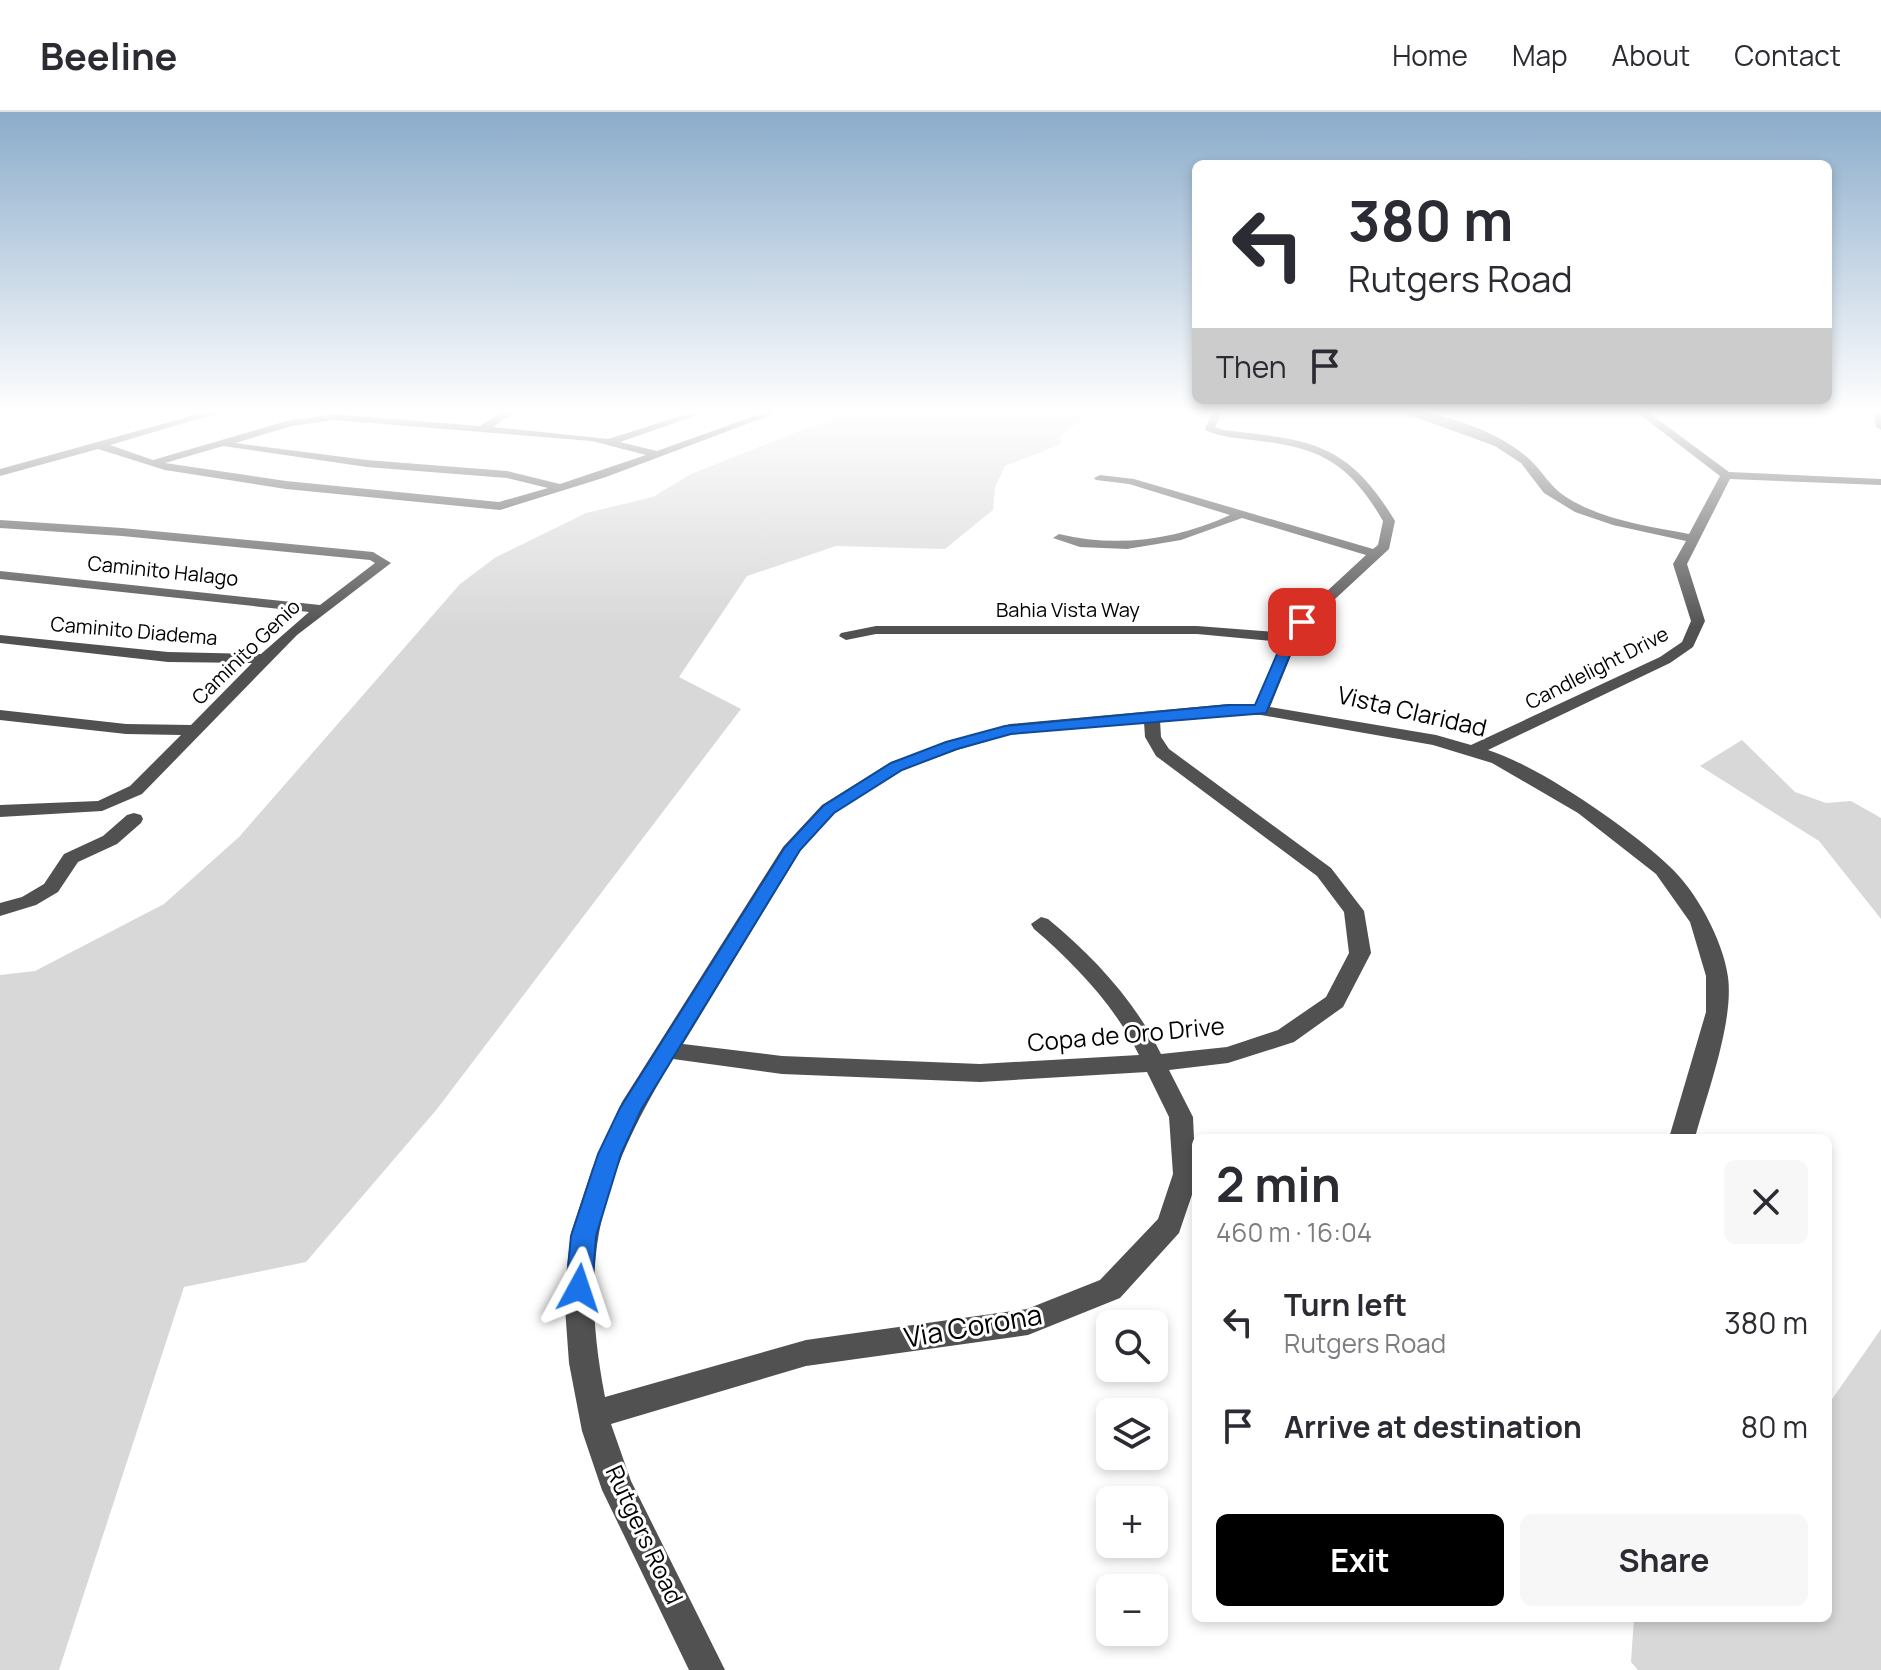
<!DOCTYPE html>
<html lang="en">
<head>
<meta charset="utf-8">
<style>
	body { margin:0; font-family:Manrope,sans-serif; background:#f7f7f7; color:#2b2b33; height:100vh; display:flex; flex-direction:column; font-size:30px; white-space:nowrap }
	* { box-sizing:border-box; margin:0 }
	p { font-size:26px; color:#7c7c81 }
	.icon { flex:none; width:44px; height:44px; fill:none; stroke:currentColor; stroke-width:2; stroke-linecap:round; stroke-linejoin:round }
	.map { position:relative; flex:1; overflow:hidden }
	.drawer { position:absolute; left:1192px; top:1022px; width:640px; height:488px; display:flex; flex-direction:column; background:#fff; border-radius:12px; box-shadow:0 4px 12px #0003 }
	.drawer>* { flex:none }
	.hud { position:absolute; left:1192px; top:48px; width:640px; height:244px; border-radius:12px; box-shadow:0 4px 12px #0003; background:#fff; color:#2b2b33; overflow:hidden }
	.tools { position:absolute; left:1096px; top:1198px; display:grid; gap:16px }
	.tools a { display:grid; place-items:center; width:72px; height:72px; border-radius:12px; background:#fff; box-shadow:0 4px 12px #0003; font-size:40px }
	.pin { position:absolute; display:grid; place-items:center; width:68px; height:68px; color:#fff; margin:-34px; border-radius:16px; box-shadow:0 4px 12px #0006 }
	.me { position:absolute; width:88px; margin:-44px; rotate:5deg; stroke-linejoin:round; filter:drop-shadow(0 0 6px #0008) }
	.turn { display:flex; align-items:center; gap:28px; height:168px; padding:0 24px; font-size:36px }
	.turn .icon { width:104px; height:104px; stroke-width:2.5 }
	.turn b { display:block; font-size:56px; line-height:68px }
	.then { display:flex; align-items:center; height:76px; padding:0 24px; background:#0003; gap:16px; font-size:30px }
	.round { display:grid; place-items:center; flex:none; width:84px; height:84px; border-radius:12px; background:#f7f7f7 }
	.overview { display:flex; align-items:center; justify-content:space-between; height:136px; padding:0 24px }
	h1 { font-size:48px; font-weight:700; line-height:60px }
	.primary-button { display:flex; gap:16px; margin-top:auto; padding:16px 24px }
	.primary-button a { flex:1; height:92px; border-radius:12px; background:#000; color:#fff; font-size:32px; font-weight:700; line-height:92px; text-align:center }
	.primary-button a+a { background:#f7f7f7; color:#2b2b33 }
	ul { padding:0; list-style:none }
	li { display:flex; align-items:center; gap:24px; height:104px; padding:0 24px }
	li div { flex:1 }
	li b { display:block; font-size:30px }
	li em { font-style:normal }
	header { display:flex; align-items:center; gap:48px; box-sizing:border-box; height:112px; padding:0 40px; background:#fff; border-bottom:2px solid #e1e1e2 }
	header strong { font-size:38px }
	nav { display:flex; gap:44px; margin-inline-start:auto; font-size:28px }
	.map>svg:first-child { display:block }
	.green { fill:#d8d8d8 }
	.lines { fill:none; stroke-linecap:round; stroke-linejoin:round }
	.minor { fill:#515151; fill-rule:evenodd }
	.route { fill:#1a73e8; stroke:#114b97; stroke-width:2 }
	.labels { text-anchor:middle; stroke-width:6; stroke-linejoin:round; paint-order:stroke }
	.far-street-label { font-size:20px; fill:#000; stroke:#fff }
	.street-label { font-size:24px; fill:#000; stroke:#fff }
	.near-street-label { font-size:28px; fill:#000; stroke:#fff }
</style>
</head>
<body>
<header>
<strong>Beeline</strong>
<nav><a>Home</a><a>Map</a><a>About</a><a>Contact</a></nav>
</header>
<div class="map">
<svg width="1881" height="1558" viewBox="0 0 1881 1558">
	<rect width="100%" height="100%" fill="#fff"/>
	<g class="green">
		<polygon points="844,298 1095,298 1060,324 1061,332 1005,354 995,375 993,398 945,437 836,434 747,464 679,565 741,597 437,997 306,1150 184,1175 59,1558 0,1558 0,863 35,859 164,792 239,725 460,472 496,445 586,401 653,385 691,362 804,317 829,310"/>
		<polygon points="1742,628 1795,680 1826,691 1851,689 1881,706 1881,807 1819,729 1700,654"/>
		<polygon points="1881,1217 1881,1558 1638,1558 1631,1550 1634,1506 1828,1506 1828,1293"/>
	</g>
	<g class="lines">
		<g class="minor">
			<polygon points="0,298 8,298 0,302"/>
			<path d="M 213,298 L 228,298 L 110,333 L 153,348 L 287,309 L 334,302 L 480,314 L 506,298 L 517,298 L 493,315 L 608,327 L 697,299 L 697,303 L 620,330 L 657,339 L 771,298 L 784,298 L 606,365 L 500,398 L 286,377 L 165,358 L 98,337 L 0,364 L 0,357 ZM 334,308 L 592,329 L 646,343 L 560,372 L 507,359 L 367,348 L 235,331 L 292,314 ZM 223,334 L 367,355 L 507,366 L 548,376 L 499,390 L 286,369 L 165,351 Z"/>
			<path d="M 1216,298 L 1228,298 L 1220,304 L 1215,315 L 1223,318 C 1310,328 1347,329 1395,409 L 1389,437 L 1307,513 L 1298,526 L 1270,595 L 1436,623 L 1471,633 L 1660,545 L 1682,530 L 1691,509 L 1673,452 L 1686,429 L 1613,413 L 1575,400 L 1544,381 L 1521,351 L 1495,334 L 1396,298 C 1437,298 1497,318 1528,346 C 1542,358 1549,374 1566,385 C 1602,408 1648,414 1689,422 L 1720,364 L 1634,298 L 1645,298 L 1729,360 L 1881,367 L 1881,373 L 1730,367 L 1687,452 L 1705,509 L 1693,535 L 1670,551 L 1488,638 C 1539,654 1629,716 1668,753 C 1696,778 1723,828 1728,865 C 1734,910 1707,981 1695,1026 L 1669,1026 L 1706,900 L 1706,864 L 1690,810 L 1656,762 L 1578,701 L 1492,651 L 1433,633 L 1261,603 L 1229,602 L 1160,608 L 1161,625 L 1169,637 L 1331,756 L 1364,799 L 1371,841 L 1343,895 L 1294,930 L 1228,951 L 1169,958 L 1193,1005 L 1196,1071 L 1179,1121 L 1120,1186 L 1028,1223 L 806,1254 L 611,1312 L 631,1369 L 725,1558 L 689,1558 L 602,1378 L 582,1319 L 569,1251 L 564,1182 L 571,1121 L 592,1057 L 622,990 L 783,735 L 822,693 L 891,650 L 1010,612 L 1229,592 L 1255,593 L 1282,530 L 1197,522 L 876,522 L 846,528 L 839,524 L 841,521 L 876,514 L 1197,514 L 1287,521 L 1297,507 L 1366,443 L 1242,406 L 1181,428 L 1127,437 L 1080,435 L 1053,426 L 1059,422 C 1117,436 1176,428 1230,403 L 1129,372 L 1096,368 L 1094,366 L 1100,363 L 1134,367 L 1373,437 L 1378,433 L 1383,409 C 1351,354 1323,336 1260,329 C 1241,326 1223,326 1205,318 L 1211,302 ZM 1144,610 L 1145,625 L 1156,644 L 1317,764 L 1344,800 L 1349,841 L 1326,885 L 1278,918 L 1227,935 L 1161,942 C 1135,889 1094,845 1048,807 L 1041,805 L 1031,812 L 1034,817 C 1075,852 1115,894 1139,943 L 980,952 L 782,944 L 683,932 L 801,738 L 834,701 L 903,658 L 957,638 L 1011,622 ZM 673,947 L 782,962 L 980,970 L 1147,960 L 1169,1005 L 1173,1062 L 1158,1107 L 1100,1168 L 1027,1197 L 806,1228 L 605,1285 C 578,1145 600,1067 673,947 Z"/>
			<polygon points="1873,298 1881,298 1881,318 1876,315"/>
			<polygon points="0,408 122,416 373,440 391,451 297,523 142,682 102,699 0,705 0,693 98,689 130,674 181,623 126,622 0,608 0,598 126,612 191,613 252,551 168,550 0,531 0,523 168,540 261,542 309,500 0,467 0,459 320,493 375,451 370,448 122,424 0,416"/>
			<polygon points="134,701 141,703 143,707 141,711 117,732 78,750 58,780 36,793 0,804 0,791 22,785 44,772 64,742 103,724 127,703"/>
		</g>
	</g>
	<linearGradient id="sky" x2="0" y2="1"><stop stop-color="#8baccb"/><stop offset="0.58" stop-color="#fff"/><stop offset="1" stop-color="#fff" stop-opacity="0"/></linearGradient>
	<rect width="1881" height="516" fill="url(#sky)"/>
	<polygon class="route" points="1302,506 1309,510 1297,526 1266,601 1011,622 957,637 902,658 834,701 800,738 641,998 621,1042 596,1124 592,1176 588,1184 579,1187 570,1184 566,1176 571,1124 598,1042 620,996 785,735 823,694 891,651 946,630 1005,614 1229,593 1255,593 1284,526 1298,507"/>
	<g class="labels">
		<g class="far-street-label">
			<text transform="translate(163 459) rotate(6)" y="7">Caminito Halago</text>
			<text x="1068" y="505">Bahia Vista Way</text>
			<text transform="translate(134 519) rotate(5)" y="7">Caminito Diadema</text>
			<text transform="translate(246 540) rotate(-44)" y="7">Caminito Genio</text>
			<text transform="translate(1597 556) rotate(-27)" y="7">Candlelight Drive</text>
		</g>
		<g class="street-label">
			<text transform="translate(1412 600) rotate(13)" y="8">Vista Claridad</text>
			<text transform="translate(1126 923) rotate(-5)" y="8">Copa de Oro Drive</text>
			<text transform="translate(644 1423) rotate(65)" y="8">Rutgers Road</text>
		</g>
		<g class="near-street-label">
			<text transform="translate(973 1214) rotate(-10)" y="10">Via Corona</text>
		</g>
	</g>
</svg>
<div class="tools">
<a><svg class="icon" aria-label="search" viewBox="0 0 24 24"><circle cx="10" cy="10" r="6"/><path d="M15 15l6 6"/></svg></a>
<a><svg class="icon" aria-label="layers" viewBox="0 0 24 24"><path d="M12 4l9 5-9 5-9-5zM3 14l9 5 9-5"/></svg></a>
<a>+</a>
<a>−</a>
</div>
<div class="pin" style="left:1302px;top:510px;background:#d93025"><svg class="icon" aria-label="arrive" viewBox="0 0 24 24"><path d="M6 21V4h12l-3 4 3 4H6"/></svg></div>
<svg class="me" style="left:579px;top:1176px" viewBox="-20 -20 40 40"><path d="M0-17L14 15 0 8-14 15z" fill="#1a73e8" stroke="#fff" stroke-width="4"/></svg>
<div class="hud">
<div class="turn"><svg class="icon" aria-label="left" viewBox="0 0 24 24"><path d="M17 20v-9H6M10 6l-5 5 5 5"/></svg><div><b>380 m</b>Rutgers Road</div></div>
<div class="then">Then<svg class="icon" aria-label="arrive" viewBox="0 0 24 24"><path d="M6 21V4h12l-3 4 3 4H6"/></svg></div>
</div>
<section class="drawer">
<div class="overview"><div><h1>2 min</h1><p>460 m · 16:04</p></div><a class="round"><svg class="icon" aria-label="close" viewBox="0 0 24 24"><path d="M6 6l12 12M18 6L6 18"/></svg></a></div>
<ul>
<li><svg class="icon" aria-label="left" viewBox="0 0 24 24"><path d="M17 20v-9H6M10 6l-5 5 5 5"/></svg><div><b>Turn left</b><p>Rutgers Road</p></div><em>380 m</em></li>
<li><svg class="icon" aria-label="arrive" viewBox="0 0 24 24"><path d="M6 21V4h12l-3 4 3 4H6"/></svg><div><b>Arrive at destination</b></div><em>80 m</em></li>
</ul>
<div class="primary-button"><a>Exit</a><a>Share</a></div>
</section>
</div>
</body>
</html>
